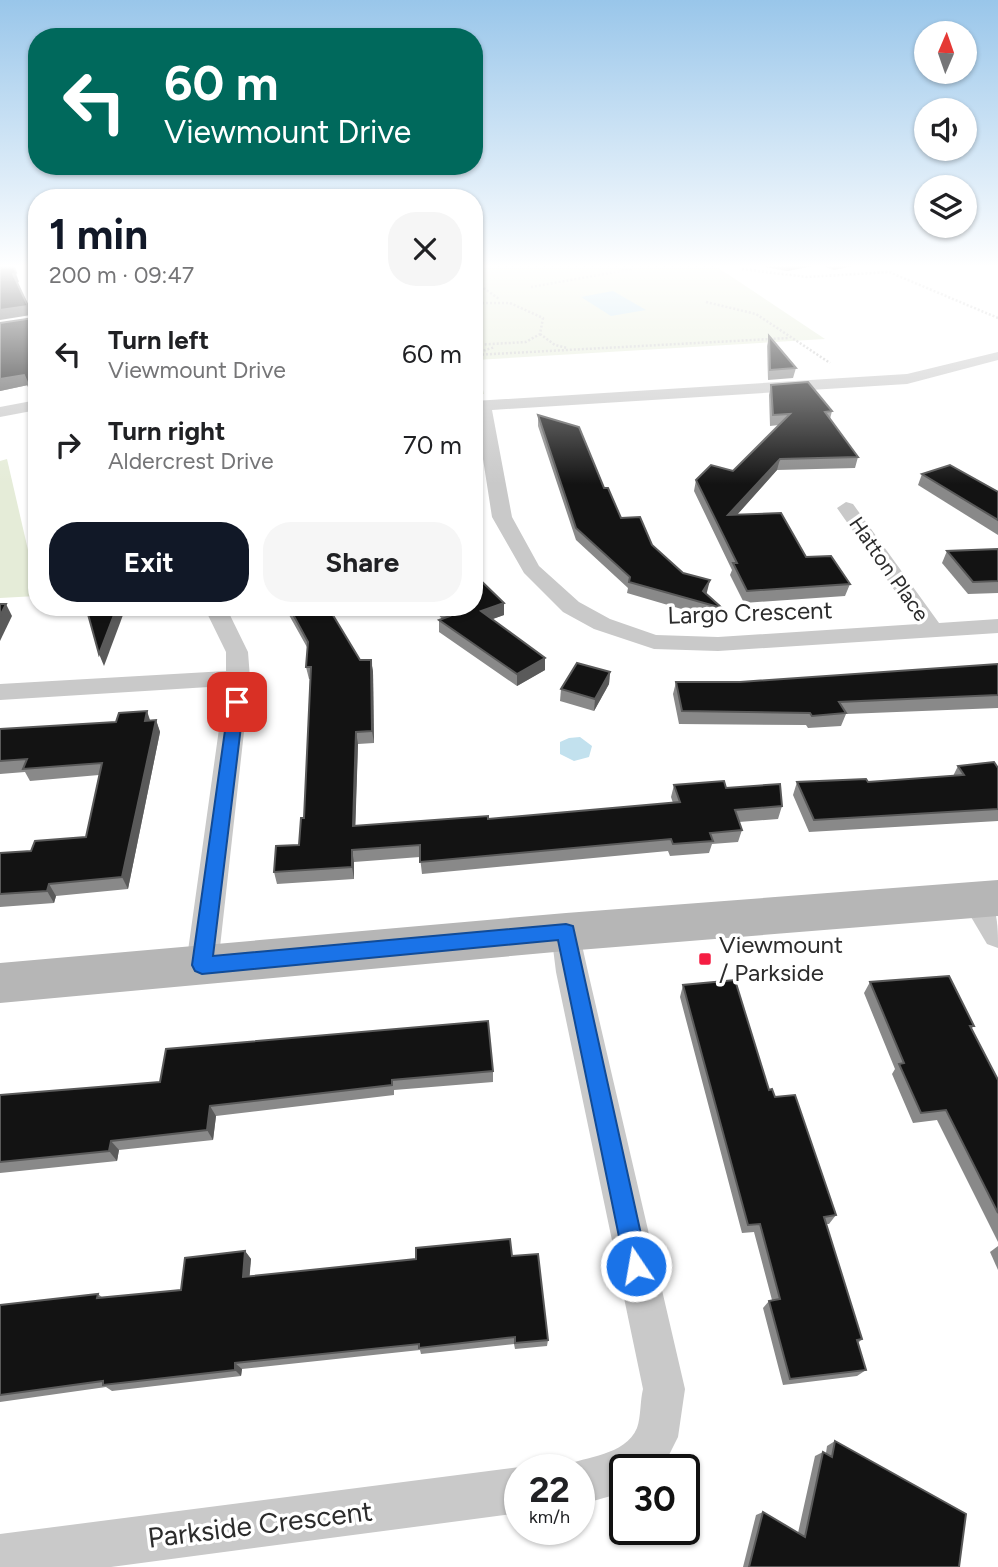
<!DOCTYPE html>
<html lang="en">
<head>
<meta charset="utf-8">
<style>
	body { margin:0; font-family:Figtree,sans-serif; background:#f6f6f6; color:#202124; height:100vh; display:flex; flex-direction:column; font-size:26px; white-space:nowrap }
	* { box-sizing:border-box; margin:0 }
	p { font-size:23px; color:#757577 }
	.icon { flex:none; width:38px; height:38px; fill:none; stroke:currentColor; stroke-width:2; stroke-linecap:round; stroke-linejoin:round }
	.map { position:relative; flex:1; overflow:hidden }
	.details { position:absolute; left:28px; top:189px; width:455px; height:427px; display:flex; flex-direction:column; background:#fff; border-radius:28px; box-shadow:0 2px 5px #0004 }
	.details>* { flex:none }
	.hud { position:absolute; left:28px; top:28px; width:455px; height:147px; border-radius:28px; box-shadow:0 2px 5px #0004; background:#00695c; color:#fff; overflow:hidden }
	.needle { width:46px; rotate:2deg }
	.buttons { position:absolute; left:914px; top:21px; display:grid; gap:14px }
	.buttons a { display:grid; place-items:center; width:63px; height:63px; border-radius:50%; background:#fff; box-shadow:0 2px 5px #0004; font-size:35px }
	.speed { position:absolute; left:504px; top:1454px; display:flex; gap:14px; font-size:35px; font-weight:700; text-align:center }
	.speed>* { display:grid; place-content:center; width:91px; height:91px; border-radius:50%; background:#fff; box-shadow:0 2px 5px #0004; line-height:1 }
	.speed small { font-size:18px; font-weight:400 }
	.speed .limit { border:4px solid #111; border-radius:10px; background:#fff; color:#111 }
	.pin { position:absolute; display:grid; place-items:center; width:60px; height:60px; color:#fff; margin:-30px; border-radius:14px; box-shadow:0 4px 10px #0006 }
	.me { position:absolute; width:77px; margin:-38px; rotate:348deg; stroke-linejoin:round; filter:drop-shadow(0 0 5px #0008) }
	.turn { display:flex; align-items:center; gap:24px; height:147px; padding:0 21px; font-size:32px }
	.turn .icon { width:91px; height:91px; stroke-width:2.5 }
	.turn b { display:block; font-size:49px; line-height:60px }
	.round { display:grid; place-items:center; flex:none; width:74px; height:74px; border-radius:28px; background:#f6f6f6 }
	.overview { display:flex; align-items:center; justify-content:space-between; height:119px; padding:0 21px }
	h1 { font-size:42px; font-weight:700; line-height:52px; color:#111827 }
	.primary-button { display:flex; gap:14px; margin-top:auto; padding:14px 21px }
	.primary-button a { flex:1; height:80px; border-radius:28px; background:#111827; color:#fff; font-size:28px; font-weight:700; line-height:80px; text-align:center }
	.primary-button a+a { background:#f6f6f6; color:#202124 }
	ul { padding:0; list-style:none }
	li { display:flex; align-items:center; gap:21px; height:91px; padding:0 21px }
	li div { flex:1 }
	li b { display:block; font-size:26px }
	li em { font-style:normal }
	.map>svg:first-child { display:block }
	.green { fill:#e5ecd8 }
	.water { fill:#c2e1ee }
	.lines { fill:none; stroke-linecap:round; stroke-linejoin:round }
	.path { stroke:#c9c9c9; stroke-width:2.5; stroke-dasharray:2 2; stroke-linecap:butt }
	.street { fill:#c9c9c9; fill-rule:evenodd }
	.secondary { fill:#b6b6b6; fill-rule:evenodd }
	.wall { fill:#898989 }
	.shaded-wall { fill:#5a5a5a }
	.building { fill:#131313; stroke:#5a5a5a; stroke-width:2 }
	.route { fill:#1a73e8; stroke:#114b97; stroke-width:2 }
	.poi-dot { fill:#f51d42; stroke:#fff; stroke-width:2.5 }
	.labels { text-anchor:middle; stroke-width:7; stroke-linejoin:round; paint-order:stroke }
	.far-street-label { font-size:21px; fill:#2c2c2c; stroke:#fff }
	.street-label { font-size:24px; fill:#2c2c2c; stroke:#fff }
	.poi-label { font-size:24px; fill:#2c2c2c; stroke:#fff; text-anchor:start }
	.near-street-label { font-size:28px; fill:#2c2c2c; stroke:#fff }
</style>
</head>
<body>
<div class="map">
<svg width="998" height="1567" viewBox="0 0 998 1567">
	<rect width="100%" height="100%" fill="#fff"/>
	<g class="green">
		<polygon points="474,265 714,265 825,339 476,360 484,394 474,394"/>
		<polygon points="7,459 37,589 37,596 0,598 0,461"/>
	</g>
	<g class="water">
		<polygon points="613,291 646,310 611,316 581,297"/>
		<polygon points="580,737 592,746 589,757 574,761 560,754 560,742 569,738"/>
	</g>
	<g class="lines">
		<g class="path">
			<polyline points="742,269 807,277 889,272 998,318"/>
			<polyline points="474,281 499,299"/>
			<polyline points="531,287 633,269"/>
			<polyline points="706,302 756,314 830,363"/>
			<polyline points="474,303 510,303 543,318 540,334 526,342 474,345"/>
			<polyline points="540,334 555,345 567,348"/>
			<polyline points="476,353 495,347"/>
			<polyline points="474,355 789,338"/>
		</g>
		<g class="street">
			<polygon points="37,317 37,325 0,331 0,323"/>
			<polygon points="998,352 998,360 907,384 492,410 512,517 539,566 579,602 610,619 656,635 718,637 918,624 837,508 846,502 853,504 939,623 998,619 998,633 718,651 654,649 594,629 563,612 524,573 492,517 474,401 907,374"/>
			<polygon points="37,400 37,410 0,417 0,407"/>
			<polygon points="204,607 226,607 248,652 250,678 218,965 213,975 202,979 191,975 186,965 225,686 0,700 0,684 226,671 226,652"/>
			<path d="M 976,888 C 998,897 998,925 998,948 L 987,944 L 961,900 L 966,891 Z"/>
			<path d="M 566,919 L 577,923 L 588,972 L 685,1389 L 678,1437 L 663,1467 L 660,1470 L 625,1470 L 625,1492 L 579,1505 L 579,1470 L 561,1470 L 563,1466 C 586,1456 625,1456 637,1428 C 641,1417 640,1401 643,1389 L 556,972 L 551,932 L 555,923 Z"/>
			<polygon points="520,1467 527,1470 520,1470 520,1513 111,1567 0,1567 0,1534"/>
		</g>
		<polygon class="secondary" points="998,880 998,916 566,951 0,1003 0,963 566,913"/>
	</g>
	<g class="wall">
		<polygon points="754,265 818,265 787,271"/>
		<polygon points="822,265 858,265 833,270"/>
		<polygon points="33,318 37,410 34,398 33,398 28,385 0,391 0,323"/>
		<polygon points="769,336 796,368 793,378 768,380 767,346"/>
		<polygon points="771,385 832,411 830,419 858,457 855,468 777,470 737,515 850,584 845,596 744,603 730,575 732,570 694,491 696,480 733,471 779,425 770,426 769,395"/>
		<polygon points="538,415 604,488 621,518 683,573 707,592 706,594 722,608 719,620 627,593 628,588 576,540 538,426"/>
		<polygon points="922,474 998,492 998,535 918,485"/>
		<polygon points="998,549 998,593 968,594 942,563 947,551"/>
		<polygon points="504,603 504,615 492,619 545,670 517,686 439,632 439,620 442,619 432,607 474,607"/>
		<polygon points="287,607 328,607 360,660 371,660 373,672 374,743 358,744 355,826 488,819 673,803 671,797 674,785 726,788 782,806 778,819 739,822 742,830 738,842 712,844 709,853 670,856 668,851 422,874 420,857 354,862 354,879 277,884 274,872 299,845 304,818 310,679 309,679 306,667 308,649 289,615"/>
		<polygon points="998,664 998,708 846,714 841,726 808,728 806,725 679,724 673,694 676,682 740,682"/>
		<polygon points="610,672 609,684 594,711 560,701 561,689"/>
		<polygon points="156,720 160,732 128,889 56,896 54,903 0,907 0,853 31,851 86,837 99,775 30,781 25,772 0,774 0,729"/>
		<polygon points="958,766 998,768 998,821 809,832 793,795 797,782 868,782 953,776"/>
		<polygon points="870,982 974,1026 971,1029 998,1080 998,1242 937,1120 913,1123 892,1074 895,1069 864,993"/>
		<polygon points="683,985 775,1097 836,1215 829,1224 826,1224 862,1339 858,1343 866,1370 857,1376 783,1385 763,1308 769,1301 772,1300 754,1232 742,1233 680,997"/>
		<polygon points="493,1071 493,1082 394,1090 394,1095 216,1116 213,1140 119,1150 117,1161 0,1173 0,1095"/>
		<polygon points="998,1246 998,1270 990,1252"/>
		<polygon points="245,1251 251,1259 249,1276 512,1256 548,1340 547,1346 515,1349 514,1344 421,1354 420,1350 242,1369 241,1376 112,1391 106,1387 0,1402 0,1305 98,1294 103,1298 181,1290"/>
		<polygon points="835,1441 959,1567 743,1567 756,1515 763,1512 798,1533 815,1456 823,1452 826,1453 827,1446"/>
	</g>
	<g class="shaded-wall">
		<polygon points="13,265 19,282 16,283 13,274"/>
		<polygon points="788,265 818,265 787,271"/>
		<polygon points="834,265 858,265 833,270"/>
		<polygon points="28,306 31,315 0,320 0,310"/>
		<polygon points="24,375 28,385 0,391 0,379"/>
		<polygon points="780,459 777,470 726,527 728,515"/>
		<polygon points="710,580 707,592 701,603 703,591"/>
		<polygon points="504,603 504,615 482,623 481,611"/>
		<polygon points="6,604 12,616 0,641 0,616"/>
		<polygon points="117,607 126,607 104,666 99,654"/>
		<polygon points="545,658 545,670 517,686 517,674"/>
		<polygon points="371,660 373,672 374,743 372,731"/>
		<polygon points="610,672 609,684 594,711 595,699"/>
		<polygon points="147,711 151,723 145,721"/>
		<polygon points="156,720 160,732 128,889 122,877"/>
		<polygon points="356,732 358,744 355,838 353,826"/>
		<polygon points="352,850 354,862 354,879 352,867"/>
		<polygon points="49,884 56,896 54,903 47,891"/>
		<polygon points="210,1106 216,1116 213,1140 207,1130"/>
		<polygon points="111,1141 119,1150 117,1161 109,1151"/>
		<polygon points="245,1251 251,1259 249,1284 243,1277"/>
		<polygon points="235,1363 242,1369 241,1376 235,1370"/>
	</g>
	<g class="building">
		<polygon points="0,265 13,265 16,273 13,274 28,306 0,310"/>
		<polygon points="33,318 37,326 37,410 34,402 36,389 29,387 24,375 0,379 0,323"/>
		<polygon points="769,336 796,368 770,370"/>
		<polygon points="808,382 832,411 825,412 858,457 780,459 728,515 781,513 806,557 831,556 850,584 747,591 733,563 737,563 696,480 711,465 733,471 790,414 773,415 771,385"/>
		<polygon points="538,415 579,427 604,488 608,488 621,518 640,517 652,545 683,573 710,580 703,591 722,608 629,582 630,577 576,528"/>
		<polygon points="950,465 998,492 998,520 922,474"/>
		<polygon points="998,549 998,581 973,582 947,551"/>
		<polygon points="474,574 504,603 481,611 545,658 517,674 439,620 450,616 442,607 474,607"/>
		<polygon points="0,604 6,604 0,616"/>
		<polygon points="86,607 117,607 99,654"/>
		<polygon points="289,607 328,607 360,660 371,660 372,731 356,732 353,826 488,816 488,819 680,802 674,785 724,781 726,788 780,784 782,806 735,810 742,830 710,833 713,841 673,844 671,839 420,862 420,845 352,850 352,867 274,872 276,846 299,845 301,818 304,818 311,667 306,667 308,642"/>
		<polygon points="577,663 610,672 595,699 561,689"/>
		<polygon points="998,664 998,695 839,702 846,713 812,716 810,713 682,711 676,682 740,682"/>
		<polygon points="147,711 145,721 156,720 122,877 49,884 47,891 0,894 0,853 31,851 35,841 86,837 102,763 23,769 27,759 0,761 0,729 116,722 119,713"/>
		<polygon points="994,762 998,768 998,809 814,820 797,782 866,779 868,782 964,775 958,766"/>
		<polygon points="949,976 974,1026 970,1026 998,1080 998,1213 946,1110 921,1113 899,1064 904,1063 870,982"/>
		<polygon points="735,980 769,1090 772,1089 775,1097 795,1095 836,1215 824,1217 862,1339 857,1340 866,1370 790,1379 769,1301 780,1299 760,1224 748,1225 683,985"/>
		<polygon points="488,1021 493,1071 392,1080 392,1085 210,1106 207,1130 111,1141 109,1151 0,1162 0,1095 160,1082 166,1049"/>
		<polygon points="510,1239 512,1256 538,1254 548,1340 515,1343 515,1337 419,1348 419,1344 235,1363 235,1370 103,1385 103,1381 0,1395 0,1305 98,1294 97,1298 181,1290 185,1258 245,1251 243,1277 416,1259 416,1248"/>
		<polygon points="835,1441 966,1514 959,1567 749,1567 763,1512 805,1537 823,1452 832,1457"/>
	</g>
	<linearGradient id="sky" x2="0" y2="1"><stop stop-color="#99c6ea"/><stop offset="0.55" stop-color="#fff"/><stop offset="1" stop-color="#fff" stop-opacity="0"/></linearGradient>
	<rect width="998" height="484" fill="url(#sky)"/>
	<polygon class="route" points="237,697 244,702 213,956 566,924 573,926 648,1266 645,1275 636,1278 628,1275 625,1266 558,940 202,974 195,971 192,965 229,702"/>
	<rect class="poi-dot" x="698" y="952" width="14" height="14" rx="3.5"/>
	<g class="labels">
		<g class="far-street-label">
			<text transform="translate(889 569) rotate(55)" y="7">Hatton Place</text>
		</g>
		<g class="street-label">
			<text transform="translate(750 613) rotate(-2)" y="8">Largo Crescent</text>
		</g>
		<g class="poi-label">
			<text x="719" y="953">Viewmount<tspan x="719" dy="28">/ Parkside</tspan></text>
		</g>
		<g class="near-street-label">
			<text transform="translate(260 1524) rotate(-7)" y="10">Parkside Crescent</text>
		</g>
	</g>
</svg>
<div class="buttons">
<a><svg class="needle" viewBox="-14 -14 28 28"><path d="M0-13l5 13h-10z" fill="#e53935"/><path d="M0 13l5-13h-10z" fill="#757577"/></svg></a>
<a><svg class="icon" aria-label="sound" viewBox="0 0 24 24"><path d="M4 9h4l5-4v14l-5-4H4zM17 9q2 3 0 6"/></svg></a>
<a><svg class="icon" aria-label="layers" viewBox="0 0 24 24"><path d="M12 4l9 5-9 5-9-5zM3 14l9 5 9-5"/></svg></a>
</div>
<div class="speed"><div>22<small>km/h</small></div><div class="limit">30</div></div>
<div class="pin" style="left:237px;top:702px;background:#d93025"><svg class="icon" aria-label="arrive" viewBox="0 0 24 24"><path d="M6 21V4h12l-3 4 3 4H6"/></svg></div>
<svg class="me" style="left:636px;top:1266px" viewBox="-20 -20 40 40"><circle r="17" fill="#1a73e8" stroke="#fff" stroke-width="3"/><path d="M0-11L8 9 0 5-8 9z" fill="#fff"/></svg>
<div class="hud">
<div class="turn"><svg class="icon" aria-label="left" viewBox="0 0 24 24"><path d="M17 20v-9H6M10 6l-5 5 5 5"/></svg><div><b>60 m</b>Viewmount Drive</div></div>
</div>
<section class="details">
<div class="overview"><div><h1>1 min</h1><p>200 m · 09:47</p></div><a class="round"><svg class="icon" aria-label="close" viewBox="0 0 24 24"><path d="M6 6l12 12M18 6L6 18"/></svg></a></div>
<ul>
<li><svg class="icon" aria-label="left" viewBox="0 0 24 24"><path d="M17 20v-9H6M10 6l-5 5 5 5"/></svg><div><b>Turn left</b><p>Viewmount Drive</p></div><em>60 m</em></li>
<li><svg class="icon" aria-label="right" viewBox="0 0 24 24"><path d="M7 20v-9h11M14 6l5 5-5 5"/></svg><div><b>Turn right</b><p>Aldercrest Drive</p></div><em>70 m</em></li>
</ul>
<div class="primary-button"><a>Exit</a><a>Share</a></div>
</section>
</div>
</body>
</html>
